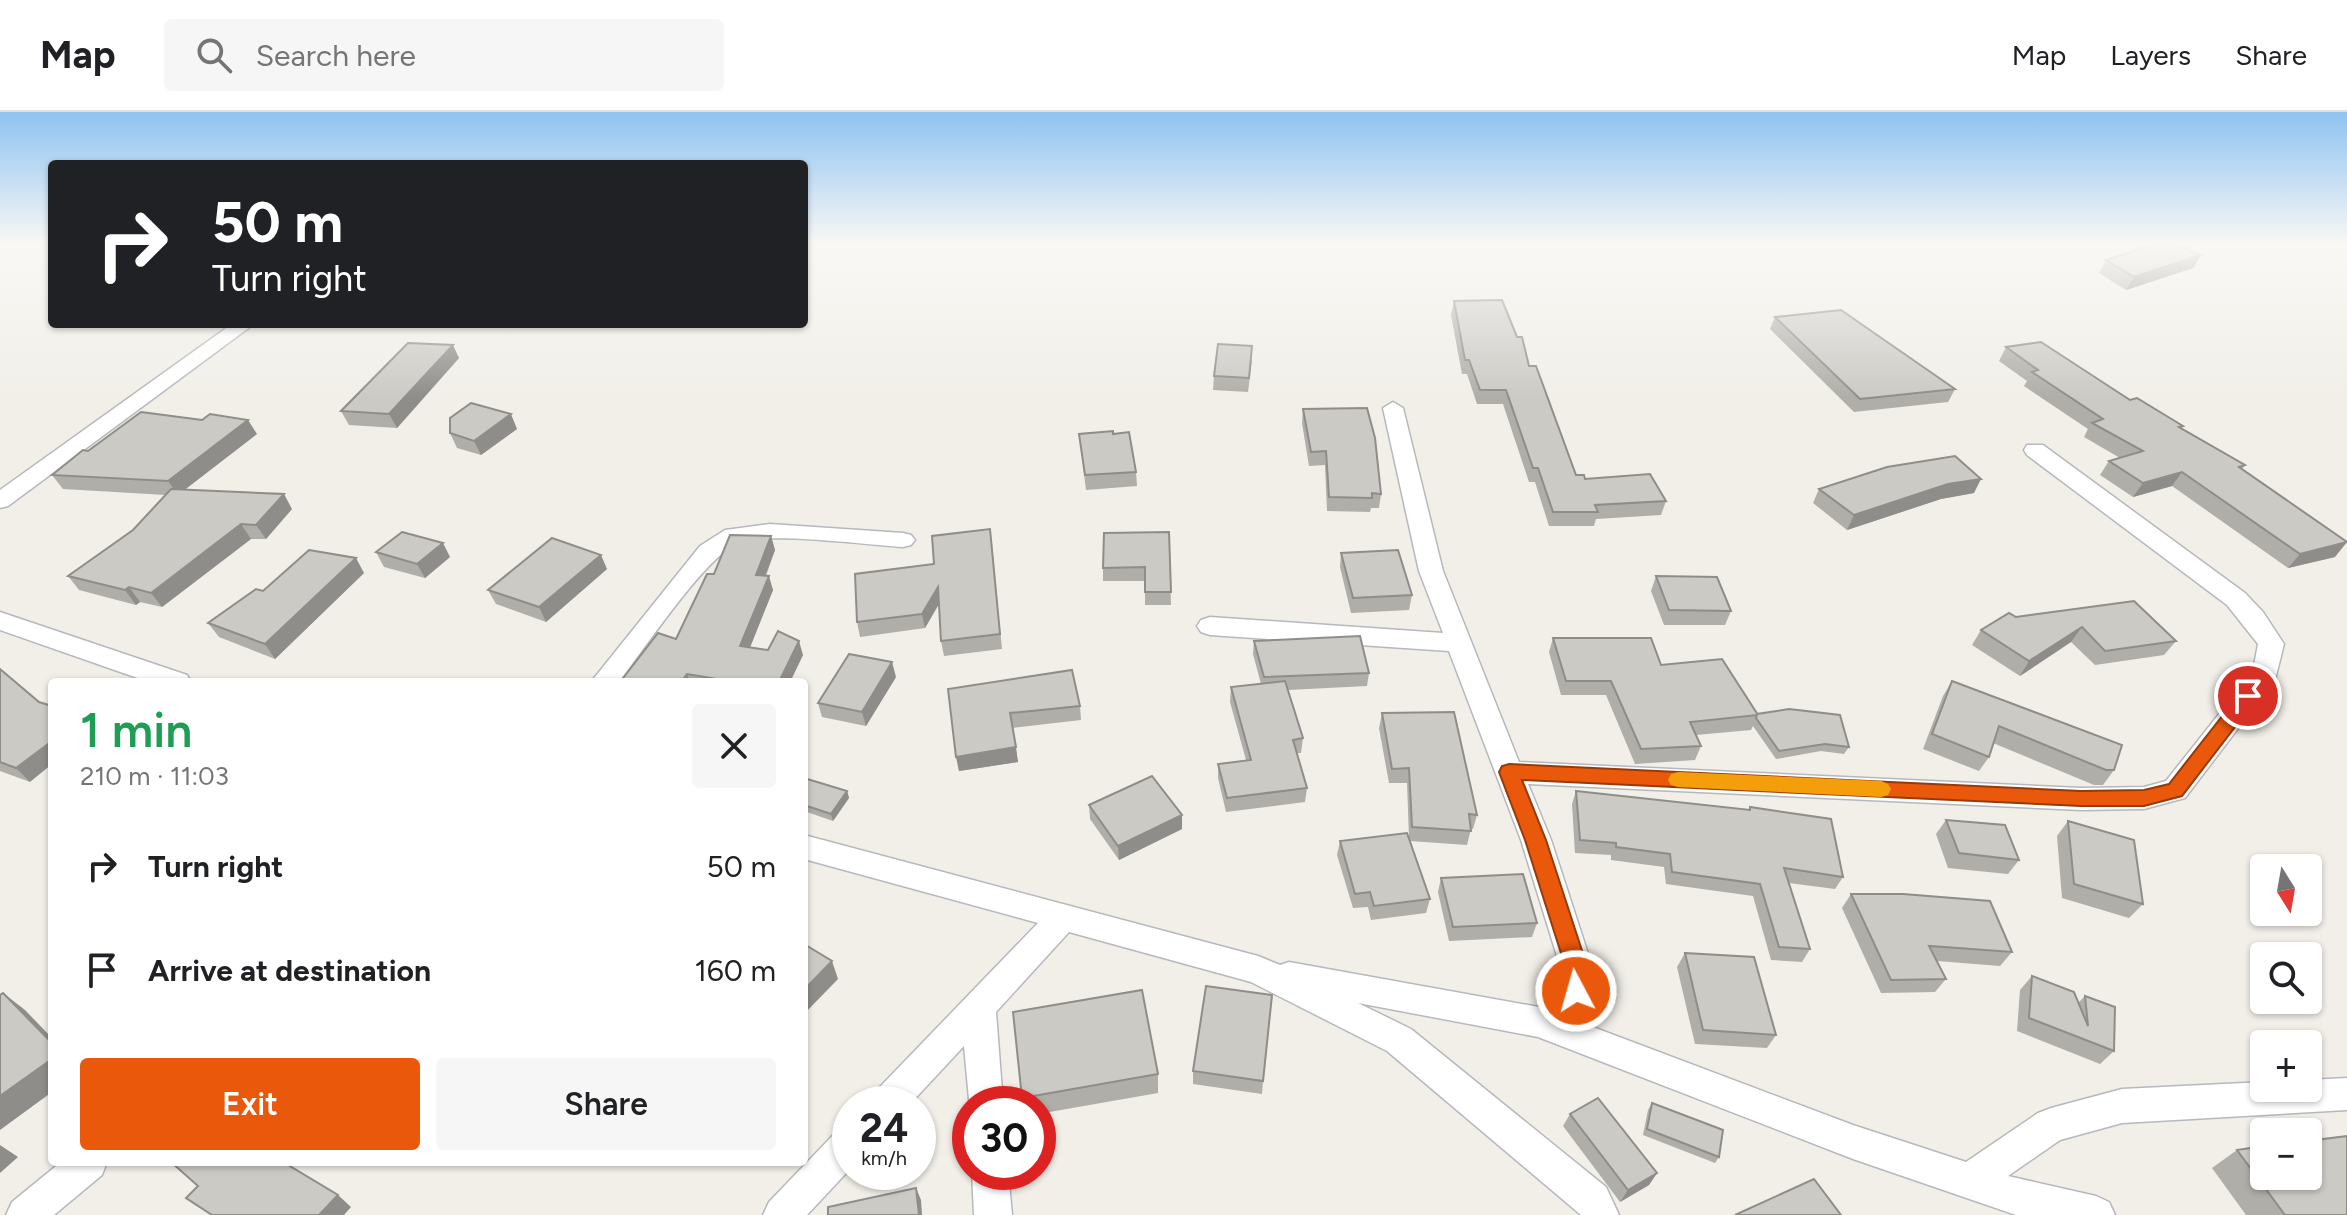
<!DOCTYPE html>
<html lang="en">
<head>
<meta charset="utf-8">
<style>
	body { margin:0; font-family:Figtree,sans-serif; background:#f6f6f6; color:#202124; height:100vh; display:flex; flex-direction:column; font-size:30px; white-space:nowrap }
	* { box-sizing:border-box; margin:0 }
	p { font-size:26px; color:#757577 }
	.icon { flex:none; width:44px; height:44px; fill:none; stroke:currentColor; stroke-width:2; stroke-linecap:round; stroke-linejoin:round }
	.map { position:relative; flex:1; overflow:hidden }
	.side { position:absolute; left:48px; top:566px; width:760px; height:488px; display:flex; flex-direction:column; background:#fff; border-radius:8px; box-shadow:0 2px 6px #0004 }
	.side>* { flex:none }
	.banner { position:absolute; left:48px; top:48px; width:760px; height:168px; border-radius:8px; box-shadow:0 2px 6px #0004; background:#202124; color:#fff; overflow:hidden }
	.needle { width:52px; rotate:169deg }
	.buttons { position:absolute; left:2250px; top:742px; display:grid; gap:16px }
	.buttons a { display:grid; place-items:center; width:72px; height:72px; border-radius:8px; background:#fff; box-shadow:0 2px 6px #0004; font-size:40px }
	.speed { position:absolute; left:832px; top:974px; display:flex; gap:16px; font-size:40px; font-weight:700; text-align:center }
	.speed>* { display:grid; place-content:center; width:104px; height:104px; border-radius:50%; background:#fff; box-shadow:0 2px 6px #0004; line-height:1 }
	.speed small { font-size:20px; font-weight:400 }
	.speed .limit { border:12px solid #d22; background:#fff; color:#111 }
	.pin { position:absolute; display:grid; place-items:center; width:68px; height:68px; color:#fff; margin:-34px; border:4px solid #fff; border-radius:50%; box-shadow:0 2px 8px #0007 }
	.me { position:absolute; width:88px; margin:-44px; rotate:354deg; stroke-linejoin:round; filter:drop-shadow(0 0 6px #0008) }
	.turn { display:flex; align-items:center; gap:28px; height:168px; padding:0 32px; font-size:36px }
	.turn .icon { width:104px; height:104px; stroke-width:2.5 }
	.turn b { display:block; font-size:56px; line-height:68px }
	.round { display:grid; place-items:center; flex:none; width:84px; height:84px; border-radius:8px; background:#f6f6f6 }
	.headline { display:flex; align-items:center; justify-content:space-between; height:136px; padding:0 32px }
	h1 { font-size:48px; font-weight:600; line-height:60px; color:#1e9e55 }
	.button { display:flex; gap:16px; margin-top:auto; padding:16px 32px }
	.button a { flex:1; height:92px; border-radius:8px; background:#ea580c; color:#fff; font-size:32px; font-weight:600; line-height:92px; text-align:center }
	.button a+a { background:#f6f6f6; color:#202124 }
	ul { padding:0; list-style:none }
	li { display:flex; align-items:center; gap:24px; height:104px; padding:0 32px }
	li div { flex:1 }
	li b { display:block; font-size:30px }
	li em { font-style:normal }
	header { display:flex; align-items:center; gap:48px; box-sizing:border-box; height:112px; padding:0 40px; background:#fff; border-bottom:2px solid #e0e0e0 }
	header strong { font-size:38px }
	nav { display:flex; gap:44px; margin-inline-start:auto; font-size:28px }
	.search { width:560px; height:72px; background:#f6f6f6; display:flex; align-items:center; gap:20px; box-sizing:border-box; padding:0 28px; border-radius:8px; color:#757577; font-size:30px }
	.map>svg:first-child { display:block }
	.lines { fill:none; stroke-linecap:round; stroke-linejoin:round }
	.minor-casing { stroke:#b5b8bc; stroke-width:3 }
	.minor { fill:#fff; fill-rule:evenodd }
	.wall { fill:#afaea9 }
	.shaded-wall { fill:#8f8d8a }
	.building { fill:#cccac5; stroke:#8f8d8a; stroke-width:2 }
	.route { fill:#ea580c; stroke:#983908; stroke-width:2 }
	.slow { fill:#f59e0b }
</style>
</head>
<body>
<header>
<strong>Map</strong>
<div class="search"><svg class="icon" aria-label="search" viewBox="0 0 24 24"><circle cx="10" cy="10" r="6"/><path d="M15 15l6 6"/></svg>Search here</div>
<nav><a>Map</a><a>Layers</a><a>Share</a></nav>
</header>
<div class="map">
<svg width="2347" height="1103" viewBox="0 0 2347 1103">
	<rect width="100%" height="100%" fill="#f1efe8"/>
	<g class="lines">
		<defs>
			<g id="minor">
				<polygon points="232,212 254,212 8,394 0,396 0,378"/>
				<polygon points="1393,290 1403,296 1443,459 1519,650 2081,676 2144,675 2166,669 2253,559 2258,532 2227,493 2027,343 2024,338 2027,333 2043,333 2245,481 2263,500 2284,532 2275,568 2185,686 2144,697 2081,698 1528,672 1551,728 1593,857 1590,914 1853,1013 1966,1050 2038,1001 2051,996 2122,977 2264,970 2264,976 2308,976 2308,968 2347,966 2347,998 2122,1011 2060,1028 2008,1064 2096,1084 2109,1090 2115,1103 2016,1103 1853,1047 1538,925 1358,891 1411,917 1606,1075 1619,1103 1581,1103 1387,939 1251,870 1069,820 996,900 1003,992 970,992 970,998 964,934 910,992 869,992 875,980 1038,811 804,747 804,723 1258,844 1280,853 1289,850 1539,895 1558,902 1561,857 1521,728 1449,539 1210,523 1201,520 1197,514 1201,508 1210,505 1443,521 1419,459 1383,296"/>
				<path d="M 770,412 L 903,421 L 911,423 L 915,428 L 911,433 L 903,435 C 869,433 764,419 738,431 C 707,443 642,540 619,570 L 591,570 L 700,434 L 725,418 Z"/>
				<polygon points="0,500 187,563 191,570 149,570 0,518"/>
				<polygon points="850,1014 850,1057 807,1103 763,1103 769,1090 837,1019"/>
				<polygon points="61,1050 107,1050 102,1063 54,1103 6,1103 12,1090"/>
				<polygon points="972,1060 1008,1060 1012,1103 974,1103"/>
			</g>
		</defs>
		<use href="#minor" class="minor-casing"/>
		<use href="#minor" class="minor"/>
	</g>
	<g class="wall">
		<polygon points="2201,143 2193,156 2126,178 2099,161 2106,148"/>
		<polygon points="1454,189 1529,254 1576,363 1585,367 1666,389 1661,403 1596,407 1594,414 1549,414 1535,370 1529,370 1503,292 1477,292 1467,262 1462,262 1451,203"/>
		<polygon points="1775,205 1955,277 1948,290 1854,300 1770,217"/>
		<polygon points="2006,235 2130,288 2245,353 2242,357 2335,445 2288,456 2172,374 2133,385 2100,363 2109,349 2120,346 2084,325 2088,317 2024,274 2027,269 1999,249"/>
		<polygon points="459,246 397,316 349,313 341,299"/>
		<polygon points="1252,248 1248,280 1213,278 1214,264"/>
		<polygon points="1303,297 1381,382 1379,396 1371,396 1370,400 1327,399 1325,353 1309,354 1302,311"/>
		<polygon points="517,317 481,343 457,336 450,321"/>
		<polygon points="257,322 184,378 292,397 266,427 251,427 162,495 140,490 136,493 79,478 68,464 133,418 166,383 63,377 52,363 88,339"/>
		<polygon points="1079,322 1113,322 1136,360 1137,374 1086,378"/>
		<polygon points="1819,377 1974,381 1941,387 1847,418 1813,391"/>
		<polygon points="1169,420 1171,493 1145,493 1145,469 1103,469 1103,456"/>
		<polygon points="771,424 775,438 766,464 773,478 750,535 803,543 790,570 620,570 676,527 714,462"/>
		<polygon points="992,432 1002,537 944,544 941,529 939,492 925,516 860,525 857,510 934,452"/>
		<polygon points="376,440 450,445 425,466 384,455"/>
		<polygon points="1341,441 1412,483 1409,498 1351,501 1340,455"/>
		<polygon points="607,457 546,510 496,492 488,478"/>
		<polygon points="364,461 275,547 219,525 208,511 263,479"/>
		<polygon points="1656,464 1731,499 1725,513 1664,513 1651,479"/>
		<polygon points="2016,505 2176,529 2164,543 2095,553 2071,530 2020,564 1972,533 1981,518"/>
		<polygon points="1553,526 1661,553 1757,602 1849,635 1844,642 1821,639 1776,647 1753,614 1751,618 1696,623 1701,634 1695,648 1635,652 1606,583 1561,583 1549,540"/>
		<polygon points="1254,529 1369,561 1367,574 1288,578 1303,626 1301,641 1297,641 1307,676 1305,690 1226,700 1218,666 1218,652 1246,648 1230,590 1231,575 1261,572 1253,542"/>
		<polygon points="0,557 30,670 0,659"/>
		<polygon points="896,565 866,614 822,605 818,591"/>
		<polygon points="1952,569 2114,658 2103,673 2094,673 1993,631 1989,645 1979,659 1923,637 1943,584"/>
		<polygon points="948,577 1080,594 1081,608 1012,616 1018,650 959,659"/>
		<polygon points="1382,601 1477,703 1473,717 1471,717 1467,733 1410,729 1430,787 1426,801 1371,808 1368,795 1353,796 1337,743 1340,729 1409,726 1407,671 1389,671 1379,616"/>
		<polygon points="804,666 847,679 849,686 833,709 804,699"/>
		<polygon points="1576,679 1748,698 1750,695 1843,765 1835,777 1789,771 1810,837 1802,850 1771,848 1753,784 1666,772 1664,755 1611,748 1611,743 1575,741 1572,692"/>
		<polygon points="1089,693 1182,703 1182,717 1119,748 1090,707"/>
		<polygon points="1946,708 2019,748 2008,762 1948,756 1936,722"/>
		<polygon points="2068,709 2143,792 2129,806 2062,786 2057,724"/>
		<polygon points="1441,766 1537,811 1532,825 1449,829 1438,780"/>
		<polygon points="1851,782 2012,840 2000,854 1937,849 1946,867 1935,880 1881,881 1842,796"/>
		<polygon points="1685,841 1776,923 1767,936 1695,932 1677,855"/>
		<polygon points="2032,864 2078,891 2085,884 2114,939 2100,952 2017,919 2020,878"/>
		<polygon points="1193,959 1263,969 1262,982 1193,972"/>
		<polygon points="1158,962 1158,981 1038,1002 1038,992 1023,992 1022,986"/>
		<polygon points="1652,991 1719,1045 1715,1051 1643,1023 1648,998"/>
		<polygon points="1570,1002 1657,1061 1649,1073 1620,1090 1563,1014"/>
		<polygon points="2237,1038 2347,1103 2246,1103 2212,1056"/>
	</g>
	<g class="shaded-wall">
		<polygon points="2201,143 2193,156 2126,178 2134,165"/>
		<polygon points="453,233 459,246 397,316 389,302"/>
		<polygon points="511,302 517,317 481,343 474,329"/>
		<polygon points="248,308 257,322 178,383 168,369"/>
		<polygon points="2182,360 2172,374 2133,385 2143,371"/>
		<polygon points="1981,367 1974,381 1941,387 1847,418 1854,403 1948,372"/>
		<polygon points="284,382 292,397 266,427 256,413"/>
		<polygon points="241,412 251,427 162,495 151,481"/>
		<polygon points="771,424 775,438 760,477 756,463"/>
		<polygon points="2347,430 2335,445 2288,456 2300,442"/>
		<polygon points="443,431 450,445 425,466 417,452"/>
		<polygon points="601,443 607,457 546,510 539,495"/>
		<polygon points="356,446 364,461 275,547 265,532"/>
		<polygon points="769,464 773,478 745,548 740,534"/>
		<polygon points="129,475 140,490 136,493 125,478"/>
		<polygon points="938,475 940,490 925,516 922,502"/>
		<polygon points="2082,515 2071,530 2020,564 2029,549"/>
		<polygon points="799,529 803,543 790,570 779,570"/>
		<polygon points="892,550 896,565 866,614 862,600"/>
		<polygon points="687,562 690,570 681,570"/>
		<polygon points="52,629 52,652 30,670 16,656"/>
		<polygon points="1016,635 1018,650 959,659 956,645"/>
		<polygon points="847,679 849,686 833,709 831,702"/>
		<polygon points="1182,703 1182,717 1119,748 1118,734"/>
		<polygon points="832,849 838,867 804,902 804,878"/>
		<polygon points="3,881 25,898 52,926 52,931"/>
		<polygon points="52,947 52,980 0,1018 0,984"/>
		<polygon points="0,1033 18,1045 0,1061"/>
		<polygon points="1657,1061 1649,1073 1620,1090 1628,1078"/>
		<polygon points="916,1076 921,1088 922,1103 919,1103"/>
		<polygon points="338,1083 351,1095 344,1103 319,1103"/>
	</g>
	<g class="building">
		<polygon points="2158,131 2174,131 2201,143 2134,165 2106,148"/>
		<polygon points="1502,188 1517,225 1522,225 1529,254 1536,254 1576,363 1584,363 1585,367 1650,362 1666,389 1595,393 1598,400 1553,400 1538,356 1533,356 1506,278 1480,278 1469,248 1465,248 1454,189"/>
		<polygon points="1841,198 1955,277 1860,287 1775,205"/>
		<polygon points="2041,230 2130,288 2137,286 2183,314 2179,315 2245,353 2239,355 2347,430 2300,442 2182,360 2143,371 2109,349 2143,339 2092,311 2103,307 2032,260 2038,258 2006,235"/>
		<polygon points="408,231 453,233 389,302 341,299"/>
		<polygon points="1218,232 1252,234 1249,266 1214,264"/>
		<polygon points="471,291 511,302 474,329 450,321 450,306"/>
		<polygon points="1367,296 1375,326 1381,382 1372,381 1372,386 1329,385 1326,339 1311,340 1303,297"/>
		<polygon points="141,300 202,308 210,302 248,308 168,369 52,363 83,338 88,339"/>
		<polygon points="1113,319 1113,322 1129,320 1136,360 1085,363 1079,322"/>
		<polygon points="1955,344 1981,367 1948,372 1854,403 1819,377 1887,355"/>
		<polygon points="171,377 284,382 256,413 241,412 151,481 129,475 125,478 68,464 133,418"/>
		<polygon points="990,417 1000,522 941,529 938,475 922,502 857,510 855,462 934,452 932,424"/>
		<polygon points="402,420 443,431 417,452 376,440"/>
		<polygon points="1169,420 1171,480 1145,480 1145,455 1103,456 1104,421"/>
		<polygon points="730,423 771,424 756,463 769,464 740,534 768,538 778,519 799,529 779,570 735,570 687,562 681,570 620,570 658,521 676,527 707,462 714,462"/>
		<polygon points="552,426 601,443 539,495 488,478"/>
		<polygon points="309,438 356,446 265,532 208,511 256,477 263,479"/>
		<polygon points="1398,438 1412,483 1353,486 1341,441"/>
		<polygon points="1656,464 1717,465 1731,499 1669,498"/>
		<polygon points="2134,489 2176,529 2105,539 2082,515 2029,549 1981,518 2009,501 2016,505"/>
		<polygon points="1360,524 1369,561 1264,565 1254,529"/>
		<polygon points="1553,526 1651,526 1661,553 1722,547 1758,603 1690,610 1701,634 1641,637 1611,569 1566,569"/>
		<polygon points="849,542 892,550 862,600 818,591"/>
		<polygon points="0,557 39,590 52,594 52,629 16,656 0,650"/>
		<polygon points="1072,558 1080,594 1010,601 1016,635 956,645 948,577"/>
		<polygon points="1285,569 1303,626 1293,628 1307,676 1227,686 1218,652 1251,648 1231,575"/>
		<polygon points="1952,569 2122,633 2114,658 2106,658 1999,614 1989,645 1932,622"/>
		<polygon points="1789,597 1840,603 1849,635 1825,632 1779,639 1756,606 1757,602"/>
		<polygon points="1454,600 1477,703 1469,702 1471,719 1412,715 1409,656 1392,657 1382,601"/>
		<polygon points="1152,664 1182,703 1118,734 1089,693"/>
		<polygon points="804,666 847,679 831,702 804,693"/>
		<polygon points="1576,679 1750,698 1750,695 1831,707 1843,765 1784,756 1810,837 1779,835 1760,772 1672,760 1670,742 1616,735 1616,731 1580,728"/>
		<polygon points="1946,708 2005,713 2019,748 1959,741"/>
		<polygon points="2068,709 2134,728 2143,792 2074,772"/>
		<polygon points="1407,721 1430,787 1374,794 1370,780 1355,782 1340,729"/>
		<polygon points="1523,762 1537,811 1453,815 1441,766"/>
		<polygon points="1851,782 1903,782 1990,789 2012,840 1929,834 1946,867 1891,868"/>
		<polygon points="804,832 832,849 804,878"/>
		<polygon points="1685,841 1754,845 1776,923 1703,918"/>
		<polygon points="2032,864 2074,880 2088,914 2085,884 2115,895 2114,939 2029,906"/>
		<polygon points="1206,874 1272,883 1263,969 1193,959"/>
		<polygon points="1142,878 1158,962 1022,986 1013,900"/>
		<polygon points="3,881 52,931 52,947 0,984 0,883"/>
		<polygon points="1598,986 1657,1061 1628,1078 1570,1002"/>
		<polygon points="1652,991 1723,1018 1719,1045 1647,1017"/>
		<polygon points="2347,1024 2347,1103 2285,1103 2237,1038 2264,1034 2264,1064 2308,1064 2308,1029"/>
		<polygon points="171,1050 283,1050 338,1083 319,1103 212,1103 186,1086 198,1074"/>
		<polygon points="1814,1067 1841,1103 1735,1103"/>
		<polygon points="916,1076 919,1103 828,1103 828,1095"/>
	</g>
	<linearGradient id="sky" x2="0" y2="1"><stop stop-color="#8fc3f1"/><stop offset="0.46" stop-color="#f9f8f5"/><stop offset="1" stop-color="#f9f8f5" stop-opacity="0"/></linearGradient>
	<rect width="2347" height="286" fill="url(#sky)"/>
	<polygon class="route" points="2248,578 2255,580 2257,584 2255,589 2182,684 2144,694 2081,694 1522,668 1546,728 1588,857 1584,886 1576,889 1568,886 1564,879 1566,857 1525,728 1499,660 1502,654 1509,652 2081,679 2144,678 2169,672 2241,580"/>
	<polygon class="slow" points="1678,660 1881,669 1888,672 1891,677 1888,683 1881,685 1678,675 1671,673 1668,668 1671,662"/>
</svg>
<div class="buttons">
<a><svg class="needle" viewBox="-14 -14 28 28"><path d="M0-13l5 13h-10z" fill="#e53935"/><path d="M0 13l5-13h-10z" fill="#757577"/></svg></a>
<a><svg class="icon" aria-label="search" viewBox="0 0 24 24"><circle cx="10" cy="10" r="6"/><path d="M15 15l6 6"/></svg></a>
<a>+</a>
<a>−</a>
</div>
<div class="speed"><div>24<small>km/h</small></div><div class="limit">30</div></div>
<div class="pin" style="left:2248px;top:584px;background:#d93025"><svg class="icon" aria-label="arrive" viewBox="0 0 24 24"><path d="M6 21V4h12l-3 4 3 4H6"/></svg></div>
<svg class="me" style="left:1576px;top:879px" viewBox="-20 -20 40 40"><circle r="17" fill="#ea580c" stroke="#fff" stroke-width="3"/><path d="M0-11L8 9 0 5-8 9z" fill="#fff"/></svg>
<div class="banner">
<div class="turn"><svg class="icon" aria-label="right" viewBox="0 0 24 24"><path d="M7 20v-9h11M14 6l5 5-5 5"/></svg><div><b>50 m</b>Turn right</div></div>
</div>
<section class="side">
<div class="headline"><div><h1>1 min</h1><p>210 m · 11:03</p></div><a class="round"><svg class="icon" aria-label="close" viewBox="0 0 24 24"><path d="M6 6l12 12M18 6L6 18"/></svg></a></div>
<ul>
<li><svg class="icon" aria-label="right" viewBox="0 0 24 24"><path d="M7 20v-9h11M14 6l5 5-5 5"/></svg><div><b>Turn right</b></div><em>50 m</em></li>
<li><svg class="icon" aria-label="arrive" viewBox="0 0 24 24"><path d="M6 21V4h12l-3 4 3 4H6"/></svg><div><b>Arrive at destination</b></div><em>160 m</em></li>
</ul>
<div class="button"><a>Exit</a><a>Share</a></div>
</section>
</div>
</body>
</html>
